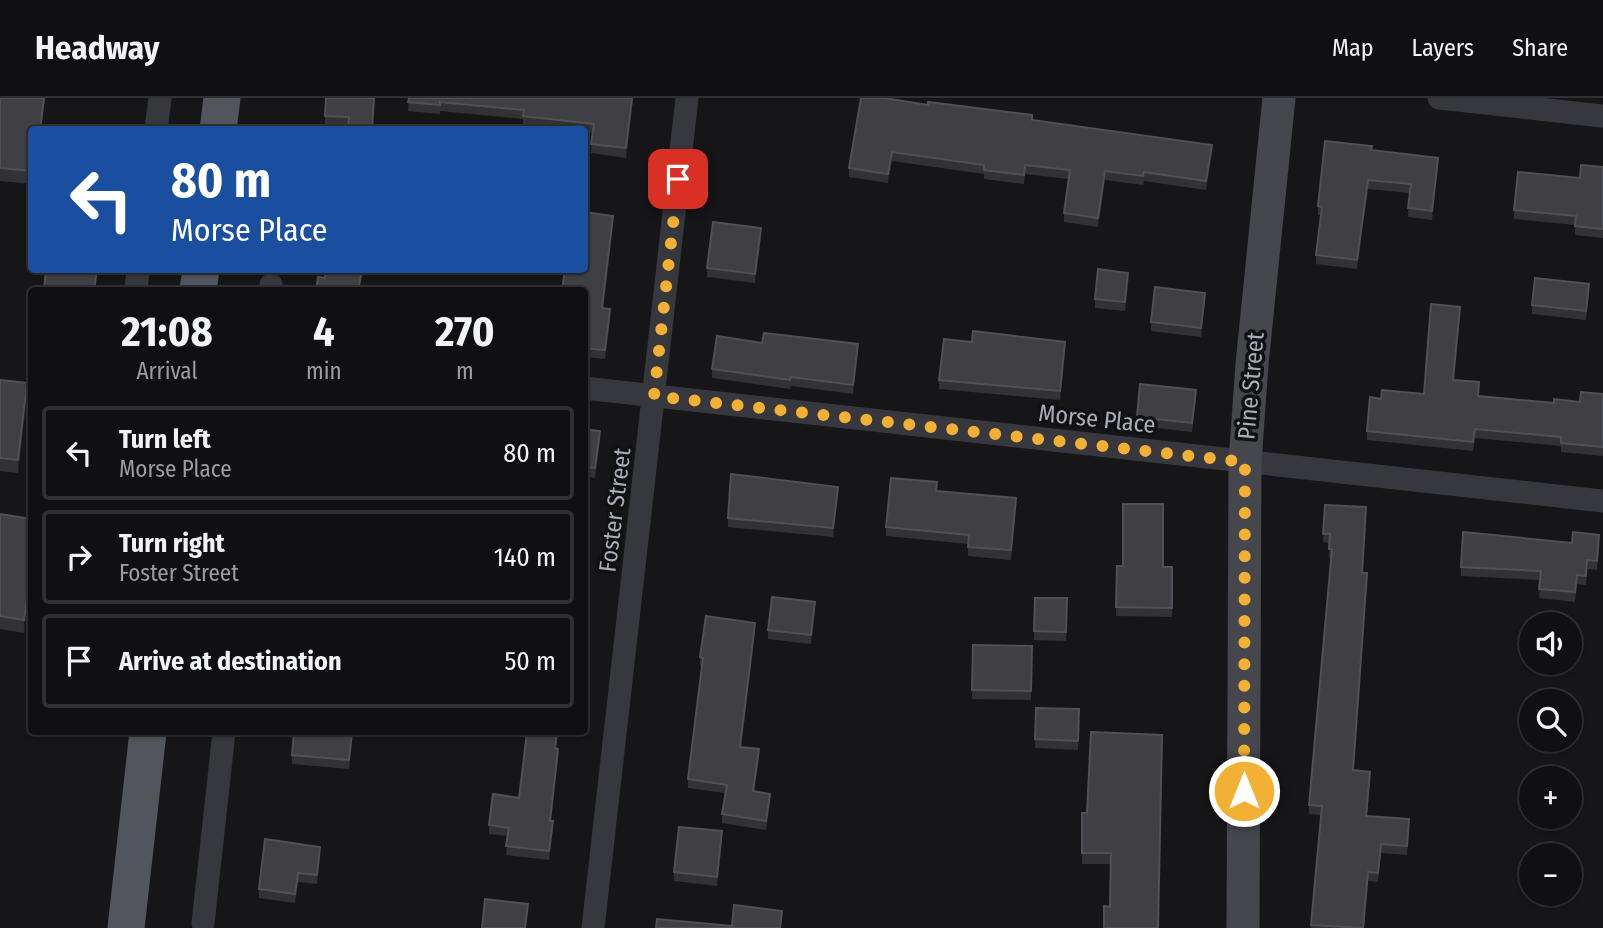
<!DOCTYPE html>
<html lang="en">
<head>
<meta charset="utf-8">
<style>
	body { margin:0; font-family:"Fira Sans Condensed",sans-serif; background:#1e1e20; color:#f1f3f6; height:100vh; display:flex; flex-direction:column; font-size:26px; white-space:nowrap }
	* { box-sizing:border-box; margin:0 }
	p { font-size:23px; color:#9c9d9f }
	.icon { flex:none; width:38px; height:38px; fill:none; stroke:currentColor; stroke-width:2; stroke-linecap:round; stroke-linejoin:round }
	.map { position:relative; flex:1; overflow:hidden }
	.drawer { position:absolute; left:28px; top:189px; width:560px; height:448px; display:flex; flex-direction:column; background:#101012; border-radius:7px; box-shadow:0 2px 5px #0004,0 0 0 2px #303032 }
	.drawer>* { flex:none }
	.top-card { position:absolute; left:28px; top:28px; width:560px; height:147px; border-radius:7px; box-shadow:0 2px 5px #0004,0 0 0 2px #303032; background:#1a4fa0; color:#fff; overflow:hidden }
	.buttons { position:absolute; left:1519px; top:514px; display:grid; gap:14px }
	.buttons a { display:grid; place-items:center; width:63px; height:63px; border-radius:50%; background:#101012; box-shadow:0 2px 5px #0004,0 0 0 2px #303032; font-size:35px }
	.pin { position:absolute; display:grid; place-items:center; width:60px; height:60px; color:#fff; margin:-30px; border-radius:14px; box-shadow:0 4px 10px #0006 }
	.me { position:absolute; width:77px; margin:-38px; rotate:0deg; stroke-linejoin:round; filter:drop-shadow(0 0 5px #0008) }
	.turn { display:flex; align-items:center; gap:24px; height:147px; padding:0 28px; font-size:32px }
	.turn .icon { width:91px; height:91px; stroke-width:2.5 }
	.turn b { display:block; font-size:49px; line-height:60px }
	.eta { display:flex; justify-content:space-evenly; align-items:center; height:119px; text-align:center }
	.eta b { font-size:42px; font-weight:700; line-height:49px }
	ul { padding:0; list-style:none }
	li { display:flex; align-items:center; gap:21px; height:94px; margin:0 14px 10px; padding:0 14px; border:4px solid #303032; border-radius:7px }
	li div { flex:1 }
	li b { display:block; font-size:26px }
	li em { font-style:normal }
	header { display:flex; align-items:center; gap:42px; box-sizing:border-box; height:98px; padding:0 35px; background:#101012; border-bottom:2px solid #303032 }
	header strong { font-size:33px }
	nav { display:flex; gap:38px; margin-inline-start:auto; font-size:24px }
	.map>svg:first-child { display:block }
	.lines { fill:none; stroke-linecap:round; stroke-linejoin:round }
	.street { stroke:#37383d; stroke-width:23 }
	.secondary { stroke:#45474d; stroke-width:33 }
	.primary { stroke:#53555c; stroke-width:37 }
	.wall { fill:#323236 }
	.shaded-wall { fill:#212124 }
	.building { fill:#3f3f44; stroke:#4f5156; stroke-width:2 }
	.route { stroke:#f2b134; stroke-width:12; stroke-dasharray:0 21.6 }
	.labels { text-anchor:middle; stroke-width:7; stroke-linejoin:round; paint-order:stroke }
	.street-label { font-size:24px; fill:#a8adb8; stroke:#111113 }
</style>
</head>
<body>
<header>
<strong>Headway</strong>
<nav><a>Map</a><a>Layers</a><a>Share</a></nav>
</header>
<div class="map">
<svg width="1603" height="830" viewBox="0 0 1603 830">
	<rect width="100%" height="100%" fill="#161618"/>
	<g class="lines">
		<g class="street">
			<polyline points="1439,0 1603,18"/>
			<polyline points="156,32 160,0"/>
			<polyline points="136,192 138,172"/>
			<polyline points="271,192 271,187"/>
			<polyline points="584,290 1603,403"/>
			<polyline points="203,825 224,634"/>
			<polyline points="593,830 687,0"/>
		</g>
		<polyline class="secondary" points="1243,830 1245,364 1252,266 1279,0"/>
		<g class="primary">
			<polyline points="218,32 222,0"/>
			<polyline points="198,192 201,172"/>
			<polyline points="126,830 148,634"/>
		</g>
	</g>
	<g class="wall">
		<polygon points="0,0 45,0 41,32 32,32 32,86 0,83"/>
		<polygon points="409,0 633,0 626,60 591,55 592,35 584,34 584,32 561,32 523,28 523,21 440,13 440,16 408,13"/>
		<polygon points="374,7 348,28 325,27 325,18"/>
		<polygon points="928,7 1032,22 1212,56 1206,92 1144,83 1143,87 1105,82 1098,129 1064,124 1064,115 1069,81 1025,76 1024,86 984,81 984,76 892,63 888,85 849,79 849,70"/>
		<polygon points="1372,52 1438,69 1432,122 1408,119 1409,95 1368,91 1357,171 1316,166 1316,157 1321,117 1318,117 1318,108"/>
		<polygon points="1603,69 1603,140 1575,137 1575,127 1514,121 1514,112"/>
		<polygon points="613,127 603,211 610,220 605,261 584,259 584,192"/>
		<polygon points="761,139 755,185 707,179 707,170"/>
		<polygon points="1128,184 1125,213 1095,210 1095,201"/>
		<polygon points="1589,195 1586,222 1532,216 1532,207"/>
		<polygon points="1205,204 1201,239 1151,233 1151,224"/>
		<polygon points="1460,218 1454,282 1479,298 1554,305 1580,304 1603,296 1603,358 1561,354 1561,348 1475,340 1473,353 1367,342 1367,333 1381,301 1424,296"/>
		<polygon points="762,245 858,255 853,296 791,288 790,291 712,280 712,271"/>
		<polygon points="1065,253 1060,302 939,291 939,282"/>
		<polygon points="0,282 27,298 18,375 0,373"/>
		<polygon points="1196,301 1192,334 1137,328 1137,319"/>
		<polygon points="584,331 600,342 595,380 584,378"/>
		<polygon points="937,393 1016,409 1011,462 968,458 968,446 886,438 886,429"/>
		<polygon points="838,398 833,439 728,429 728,420"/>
		<polygon points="1325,407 1367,484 1353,672 1370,683 1367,718 1409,730 1407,757 1381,755 1378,784 1368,783 1364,830 1311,830 1321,717 1309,716 1309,707 1331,460 1329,460 1330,445 1323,444"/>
		<polygon points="0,416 32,421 32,475 24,535 0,531"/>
		<polygon points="1572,445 1599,446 1597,472 1587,471 1586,487 1577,486 1575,504 1539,500 1540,482 1461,478 1461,469"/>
		<polygon points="1117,468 1172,469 1172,519 1116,518"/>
		<polygon points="1035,500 1067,500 1066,543 1034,542"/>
		<polygon points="815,513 811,546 768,541 768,532"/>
		<polygon points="755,534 741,649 759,660 754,693 770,705 766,732 722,725 722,716 725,695 688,690 688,681 702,569 700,568 700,559"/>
		<polygon points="973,547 1032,548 1031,602 972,601"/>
		<polygon points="1036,610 1079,611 1078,652 1035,650"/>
		<polygon points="353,634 349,671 292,666 292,657"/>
		<polygon points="522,634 558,634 556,650 558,660 551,723 553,732 549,762 506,757 508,738 489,736 489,727 519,700 526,638 522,638"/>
		<polygon points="1162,637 1110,809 1110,766 1082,766 1082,715 1087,715"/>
		<polygon points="722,742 717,788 674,783 674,774"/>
		<polygon points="320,758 317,786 298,784 295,805 259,800 259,791"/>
	</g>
	<g class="shaded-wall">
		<polygon points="44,0 45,0 41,32 40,32"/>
		<polygon points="632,0 633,0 626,60 626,50"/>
		<polygon points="1212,47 1212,56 1206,92 1206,83"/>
		<polygon points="892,54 892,63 888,85 888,76"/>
		<polygon points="1438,60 1438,69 1432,122 1432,113"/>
		<polygon points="1105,73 1105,82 1098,129 1098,120"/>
		<polygon points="1368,82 1368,91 1357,171 1357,162"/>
		<polygon points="613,118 613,127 602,219 602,210"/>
		<polygon points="761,130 761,139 755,185 755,176"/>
		<polygon points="1128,175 1128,184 1125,213 1125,204"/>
		<polygon points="1205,195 1205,204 1201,239 1201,230"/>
		<polygon points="1460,209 1460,218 1453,291 1453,282"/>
		<polygon points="610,211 610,220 605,261 605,252"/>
		<polygon points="1065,244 1065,253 1060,302 1060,293"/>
		<polygon points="858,246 858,255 853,296 853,287"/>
		<polygon points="27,285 27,298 18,375 18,362"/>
		<polygon points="600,333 600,342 595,380 595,370"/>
		<polygon points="838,389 838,398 833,439 833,430"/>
		<polygon points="32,461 32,475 24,535 24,522"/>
		<polygon points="1367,475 1367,484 1353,681 1353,672"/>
		<polygon points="815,504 815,513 811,546 811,537"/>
		<polygon points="755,525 755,534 740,658 740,649"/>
		<polygon points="352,634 353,634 349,671 349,662"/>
		<polygon points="558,651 558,660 550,732 550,723"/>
		<polygon points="759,651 759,660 753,702 753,693"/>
		<polygon points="770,696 770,705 766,732 766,723"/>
		<polygon points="553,723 553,732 549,762 549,753"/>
		<polygon points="722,733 722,742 717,788 717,779"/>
		<polygon points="320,749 320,758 317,786 317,777"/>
	</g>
	<g class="building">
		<polygon points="0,0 44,0 40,32 32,32 32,73 0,70"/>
		<polygon points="326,0 374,0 372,32 348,32 349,19 325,18"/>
		<polygon points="409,0 632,0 626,50 591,46 594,26 523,18 524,12 440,4 440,7 408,4"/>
		<polygon points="861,0 884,0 928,7 928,4 1032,17 1032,22 1212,47 1206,83 1144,74 1143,78 1105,73 1098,120 1064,115 1070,72 1025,67 1024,77 984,72 984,67 892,54 888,76 849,70"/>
		<polygon points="1325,43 1372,48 1371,52 1438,60 1432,113 1408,110 1411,86 1368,82 1357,162 1316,157 1322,109 1318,108"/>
		<polygon points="1581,67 1603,69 1603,131 1575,128 1576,118 1514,112 1518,74 1580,80"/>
		<polygon points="584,114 613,118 602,210 610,211 605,252 584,250 584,192 562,192 565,172 584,172"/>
		<polygon points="713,124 761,130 755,176 707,170"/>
		<polygon points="1098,171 1128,175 1125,204 1095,201"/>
		<polygon points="46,172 97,172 94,192 44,192"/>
		<polygon points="326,172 362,172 359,188 393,192 316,192 318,179 325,180"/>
		<polygon points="1535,180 1589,186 1586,213 1532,207"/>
		<polygon points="1155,189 1205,195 1201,230 1151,224"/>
		<polygon points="1431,206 1460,209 1453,282 1479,284 1478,298 1554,305 1554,301 1580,304 1581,294 1603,296 1603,349 1561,345 1561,339 1475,331 1473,344 1367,333 1370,299 1381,301 1382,292 1424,296"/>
		<polygon points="973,233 1065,244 1060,293 939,282 944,241 972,244"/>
		<polygon points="764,235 858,246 853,287 791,279 790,282 712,271 717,238 762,245"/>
		<polygon points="0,282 27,285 18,362 0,360"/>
		<polygon points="1140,286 1196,292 1192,325 1137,319"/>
		<polygon points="584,331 600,333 595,370 584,369"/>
		<polygon points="731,376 838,389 833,430 728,420"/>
		<polygon points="891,380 937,384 936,393 1016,400 1011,452 968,449 969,437 886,429"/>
		<polygon points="1123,406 1163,406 1163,469 1172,469 1172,510 1116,509 1117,468 1123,468"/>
		<polygon points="1325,407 1366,409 1362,475 1367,475 1353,672 1370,674 1366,718 1409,721 1407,748 1381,746 1378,775 1368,774 1363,830 1311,827 1322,708 1309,707 1332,451 1329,451 1330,436 1323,436"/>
		<polygon points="0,416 32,421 32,461 24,522 0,518"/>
		<polygon points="1463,434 1572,445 1573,434 1599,437 1597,463 1587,462 1586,478 1577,477 1575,494 1539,491 1541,473 1461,469"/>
		<polygon points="772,499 815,504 811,537 768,532"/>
		<polygon points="1035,500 1067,500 1066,534 1034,533"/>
		<polygon points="706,518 755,525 740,649 759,651 753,693 770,696 766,723 722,716 727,687 688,681 703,560 700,559"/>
		<polygon points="973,547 1032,548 1031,593 972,592"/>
		<polygon points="1036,610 1079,611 1078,643 1035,641"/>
		<polygon points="294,634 352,634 349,662 292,657"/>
		<polygon points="527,634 557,634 555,650 558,651 550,723 553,723 549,753 506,748 509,730 489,727 493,696 519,700"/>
		<polygon points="1091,634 1162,637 1158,830 1104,830 1104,808 1110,809 1111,755 1082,755 1082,715 1087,715"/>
		<polygon points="679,729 722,733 717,779 674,774"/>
		<polygon points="265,741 320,749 317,777 298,775 295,796 259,791"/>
		<polygon points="485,801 528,806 525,830 482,830"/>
		<polygon points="734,807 782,813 780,830 656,830 657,821 732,828"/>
	</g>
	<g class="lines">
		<polyline class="route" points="678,81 654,298 1245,364 1244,693"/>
	</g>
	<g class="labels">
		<g class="street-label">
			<text transform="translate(1251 288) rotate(-85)" y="8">Pine Street</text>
			<text transform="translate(1097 321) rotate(6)" y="8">Morse Place</text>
			<text transform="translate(615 412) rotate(-83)" y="8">Foster Street</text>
		</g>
	</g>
</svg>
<div class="buttons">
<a><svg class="icon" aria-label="sound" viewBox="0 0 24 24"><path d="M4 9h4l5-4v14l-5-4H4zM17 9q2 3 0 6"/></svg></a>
<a><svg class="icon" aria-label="search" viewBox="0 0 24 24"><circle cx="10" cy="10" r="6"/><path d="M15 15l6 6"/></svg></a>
<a>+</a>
<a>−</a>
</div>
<div class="pin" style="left:678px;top:81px;background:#d93025"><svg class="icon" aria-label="arrive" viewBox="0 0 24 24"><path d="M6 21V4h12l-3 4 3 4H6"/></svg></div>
<svg class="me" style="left:1244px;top:693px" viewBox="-20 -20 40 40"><circle r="17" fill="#f2b134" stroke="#fff" stroke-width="3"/><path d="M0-11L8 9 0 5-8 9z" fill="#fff"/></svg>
<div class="top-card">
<div class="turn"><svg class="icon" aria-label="left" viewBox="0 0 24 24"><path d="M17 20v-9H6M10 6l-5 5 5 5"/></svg><div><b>80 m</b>Morse Place</div></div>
</div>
<section class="drawer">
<div class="eta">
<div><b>21:08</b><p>Arrival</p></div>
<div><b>4</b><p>min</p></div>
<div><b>270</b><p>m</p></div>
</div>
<ul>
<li><svg class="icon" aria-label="left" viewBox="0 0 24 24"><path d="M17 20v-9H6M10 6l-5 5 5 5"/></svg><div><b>Turn left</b><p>Morse Place</p></div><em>80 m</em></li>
<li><svg class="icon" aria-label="right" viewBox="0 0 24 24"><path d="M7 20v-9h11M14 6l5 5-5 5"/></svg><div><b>Turn right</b><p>Foster Street</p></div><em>140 m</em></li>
<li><svg class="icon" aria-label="arrive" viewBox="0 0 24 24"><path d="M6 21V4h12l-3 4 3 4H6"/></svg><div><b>Arrive at destination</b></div><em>50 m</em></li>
</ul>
</section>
</div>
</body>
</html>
